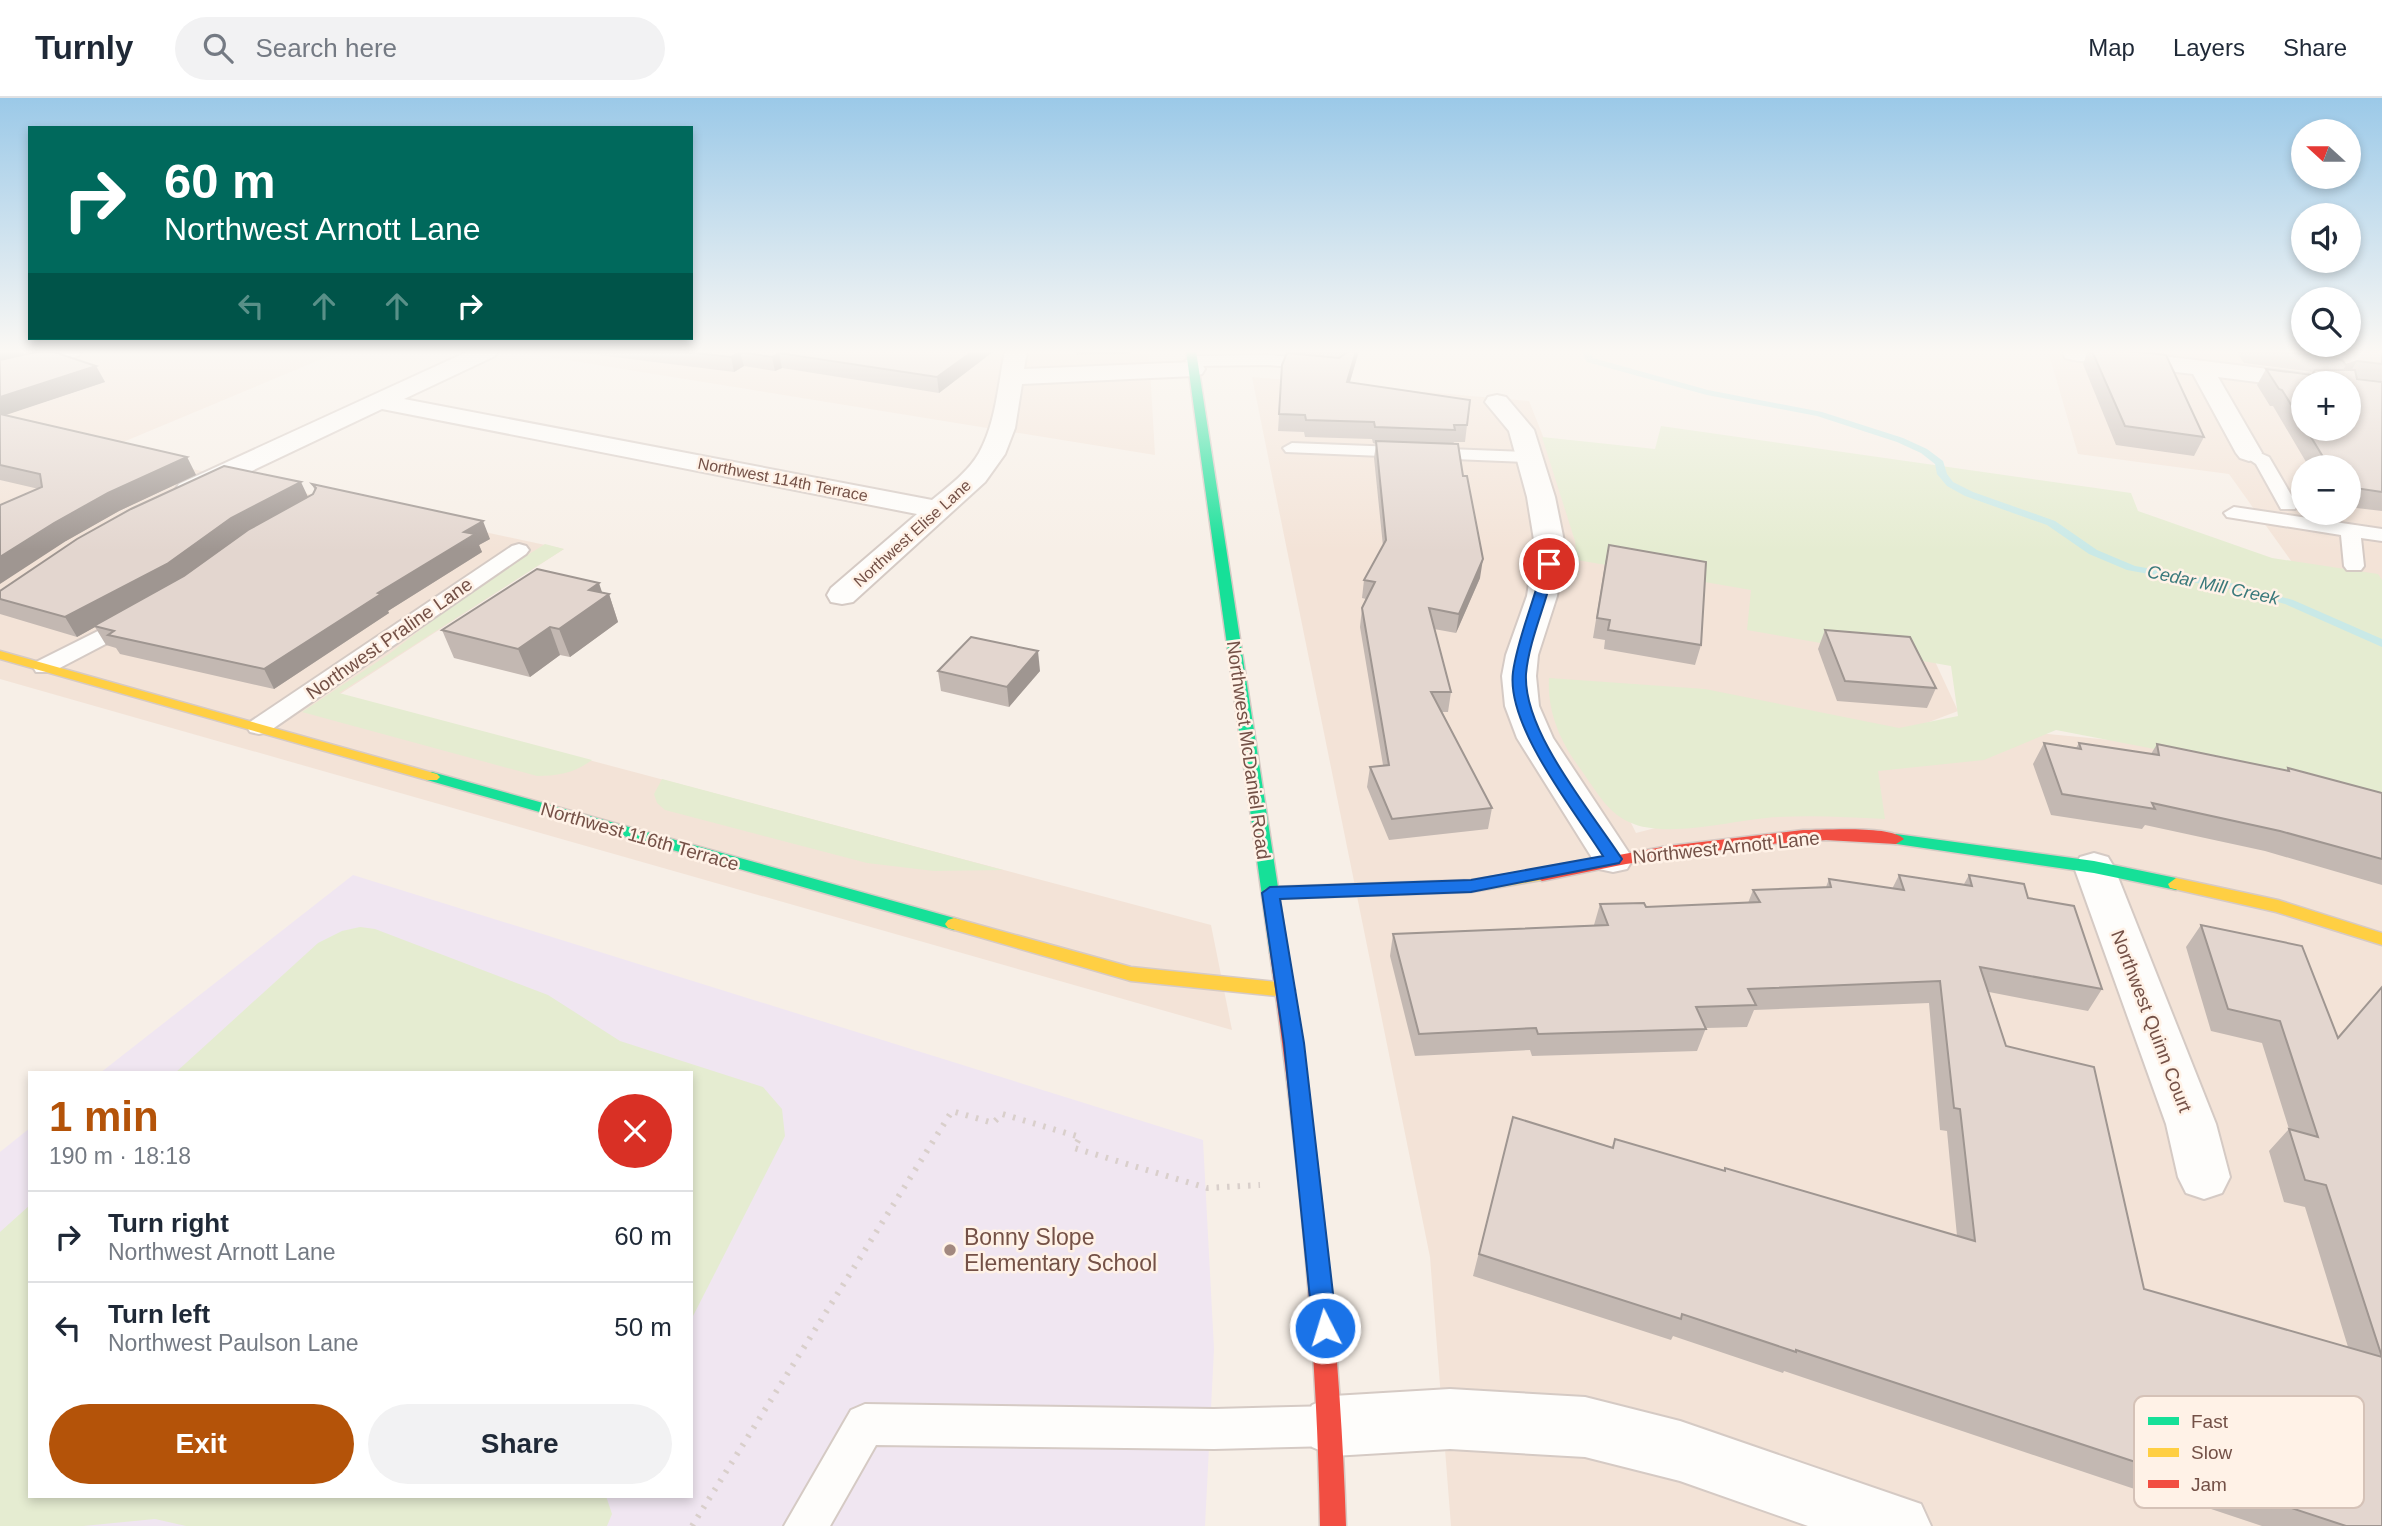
<!DOCTYPE html>
<html lang="en">
<head>
<meta charset="utf-8">
<style>
	body { margin:0; font-family:Arial,sans-serif; background:#f2f2f3; color:#1f2937; height:100vh; display:flex; flex-direction:column; font-size:26px; white-space:nowrap }
	* { box-sizing:border-box; margin:0 }
	p { font-size:23px; color:#747a83 }
	.icon { flex:none; width:38px; height:38px; fill:none; stroke:currentColor; stroke-width:2; stroke-linecap:round; stroke-linejoin:round }
	.map { position:relative; flex:1; overflow:hidden }
	.panel { position:absolute; left:28px; top:973px; width:665px; height:427px; display:flex; flex-direction:column; background:#fff; border-radius:0px; box-shadow:0 4px 10px #0003 }
	.panel>* { flex:none }
	.top-card { position:absolute; left:28px; top:28px; width:665px; height:214px; border-radius:0px; box-shadow:0 4px 10px #0003; background:#00695c; color:#fff; overflow:hidden }
	.needle { width:46px; rotate:291deg }
	.buttons { position:absolute; left:2291px; top:21px; display:grid; gap:14px }
	.buttons a { display:grid; place-items:center; width:70px; height:70px; border-radius:50%; background:#fff; box-shadow:0 4px 10px #0003; font-size:35px }
	.pin { position:absolute; display:grid; place-items:center; width:60px; height:60px; color:#fff; margin:-30px; border:4px solid #fff; border-radius:50%; box-shadow:0 2px 7px #0007 }
	.me { position:absolute; width:77px; margin:-38px; rotate:355deg; stroke-linejoin:round; filter:drop-shadow(0 0 5px #0008) }
	.turn { display:flex; align-items:center; gap:24px; height:147px; padding:0 21px; font-size:32px }
	.turn .icon { width:91px; height:91px; stroke-width:2.5 }
	.turn b { display:block; font-size:49px; line-height:60px }
	.lanes { display:flex; align-items:center; height:66px; padding:0 21px; background:#0003; justify-content:center; gap:35px; direction:ltr }
	.lanes .off { opacity:.35 }
	.round { display:grid; place-items:center; flex:none; width:74px; height:74px; border-radius:37px; background:#f2f2f3 }
	.head { display:flex; align-items:center; justify-content:space-between; height:119px; padding:0 21px }
	h1 { font-size:42px; font-weight:800; line-height:52px; color:#b45309 }
	.action { display:flex; gap:14px; margin-top:auto; padding:14px 21px }
	.action a { flex:1; height:80px; border-radius:42px; background:#b45309; color:#fff; font-size:28px; font-weight:800; line-height:80px; text-align:center }
	.action a+a { background:#f2f2f3; color:#1f2937 }
	ul { padding:0; list-style:none }
	li { display:flex; align-items:center; gap:21px; height:91px; padding:0 21px; border-top:2px solid #e0e1e3 }
	li div { flex:1 }
	li b { display:block; font-size:26px }
	li em { font-style:normal }
	header { display:flex; align-items:center; gap:42px; box-sizing:border-box; height:98px; padding:0 35px; background:#fff; border-bottom:2px solid #e0e1e3 }
	header strong { font-size:33px }
	nav { display:flex; gap:38px; margin-inline-start:auto; font-size:24px }
	.search { width:490px; height:63px; background:#f2f2f3; display:flex; align-items:center; gap:18px; box-sizing:border-box; padding:0 24px; border-radius:38px; color:#747a83; font-size:26px }
	.map>svg:first-child { display:block }
	.residential { fill:#f3e3d7; fill-rule:evenodd }
	.education { fill:#f0e6f1 }
	.green { fill:#e5ecd1 }
	.lines { fill:none; stroke-linecap:round; stroke-linejoin:round }
	.stream { fill:#c9e9e7; fill-rule:evenodd }
	.lane-casing { stroke:#d5cac4; stroke-width:4 }
	.street-casing { stroke:#d5cac4; stroke-width:4 }
	.fast-casing { stroke:#d6cac4; stroke-width:3 }
	.slow-casing { stroke:#d6cac4; stroke-width:3 }
	.jam-casing { stroke:#d6cac4; stroke-width:3 }
	.path { stroke:#d9cfcb; stroke-width:6; stroke-dasharray:2.5 8; stroke-linecap:butt }
	.lane { fill:#fefdfb; fill-rule:evenodd }
	.street { fill:#fefdfb; fill-rule:evenodd }
	.fast { fill:#16e098; fill-rule:evenodd }
	.slow { fill:#ffcf43; fill-rule:evenodd }
	.jam { fill:#f24e42; fill-rule:evenodd }
	.wall { fill:#c3b8b2; fill-rule:evenodd }
	.shaded-wall { fill:#9f9691 }
	.building { fill:#e3d6cf; stroke:#9f9691; stroke-width:2 }
	.route { fill:#1a73e8; stroke:#114b97; stroke-width:2 }
	.poi-dot { fill:#a2887f; stroke:#fff2e7; stroke-width:2.5 }
	.labels { text-anchor:middle; stroke-width:5; stroke-linejoin:round; paint-order:stroke }
	.far-street-label { font-size:16px; fill:#745147; stroke:#fff2e7 }
	.far-water-label { font-size:18px; font-style:italic; fill:#3a797b; stroke:#fff2e7 }
	.street-label { font-size:19px; fill:#745147; stroke:#fff2e7 }
	.near-poi-label { font-size:23px; fill:#745147; stroke:#fff2e7; text-anchor:start }
	.key { fill:#fff2e7; stroke:#d5c2b7; stroke-width:2 }
	.key-label { font-size:19px; fill:#745147 }
</style>
</head>
<body>
<header>
<strong>Turnly</strong>
<div class="search"><svg class="icon" aria-label="search" viewBox="0 0 24 24"><circle cx="10" cy="10" r="6"/><path d="M15 15l6 6"/></svg>Search here</div>
<nav><a>Map</a><a>Layers</a><a>Share</a></nav>
</header>
<div class="map">
<svg width="2382" height="1428" viewBox="0 0 2382 1428">
	<rect width="100%" height="100%" fill="#f7efe7"/>
	<g class="residential">
		<polygon points="0,253 341,253 104,352 564,451 340,596 1211,827 1232,932 0,581"/>
		<polygon points="511,253 1149,253 1155,357"/>
		<path d="M 2048,253 L 2382,253 L 2382,494 L 2294,467 L 2229,376 L 2078,356 ZM 2303,285 L 2348,285 L 2348,331 L 2303,331 ZM 2303,369 L 2348,369 L 2348,415 L 2303,415 Z"/>
		<polygon points="1252,279 1529,303 1587,449 1772,481 1925,542 1958,613 1908,632 1566,594 1636,735 2028,634 2279,658 2382,697 2382,1428 1451,1428 1430,1159"/>
	</g>
	<polygon class="education" points="353,777 1203,1042 1214,1251 1205,1428 0,1428 0,1054 30,1030 30,1398 691,1398 691,975 100,975"/>
	<g class="green">
		<path d="M 1661,328 L 2131,395 L 2138,413 L 2272,460 L 2378,476 L 2382,482 L 2382,706 L 2196,659 L 2056,632 L 1984,662 L 1878,673 L 1885,721 C 1849,719 1814,717 1778,719 C 1735,721 1667,742 1629,724 C 1606,714 1594,689 1579,669 C 1560,643 1547,613 1549,580 L 1705,591 L 1899,630 L 1958,618 L 1951,568 L 1747,532 L 1751,492 L 1577,462 L 1575,443 L 1542,339 L 1655,351 Z"/>
		<path d="M 545,446 L 564,451 L 339,595 L 592,662 C 575,675 557,678 537,678 L 302,614 L 389,556 L 472,492 Z"/>
		<polygon points="662,681 1003,772 934,773 867,765 665,712 657,705 654,696"/>
		<polygon points="360,829 375,831 548,897 620,943 763,989 782,1011 785,1038 691,1222 691,975 175,975 318,845 342,833"/>
		<polygon points="30,1107 30,1398 606,1398 612,1416 607,1428 186,1428 155,1421 83,1428 0,1428 0,1134"/>
	</g>
	<g class="lines">
		<polygon class="stream" points="1581,253 1589,253 1593,260 1708,292 1822,314 1903,340 1927,351 1943,363 1947,376 1953,384 1973,394 2055,423 2097,452 2135,468 2231,485 2293,502 2382,541 2382,549 2285,506 2230,491 2127,472 2089,456 2047,427 1965,398 1947,388 1937,376 1935,366 1921,355 1897,344 1817,318 1707,297 1587,264"/>
		<defs>
			<g id="lane">
				<polygon points="1268,257 1320,261 1328,266 1320,271 1268,267 1193,268 1185,263 1193,258"/>
				<polygon points="1292,345 1529,354 1538,359 1529,364 1286,354 1283,350"/>
				<polygon points="2249,350 2269,359 2297,407 2295,411 2281,411 2256,366 2240,355"/>
				<polygon points="2234,409 2382,431 2382,443 2361,440 2364,468 2361,472 2347,472 2344,468 2341,437 2227,419 2224,415"/>
				<polygon points="519,446 526,448 529,452 526,456 268,634 259,636 250,634 247,629 250,624 512,448"/>
				<polygon points="132,516 140,518 143,523 140,528 52,574 36,574 33,569 36,564"/>
				<polygon points="865,1306 1214,1311 1333,1308 1347,1314 1353,1328 1347,1342 1333,1348 1214,1351 876,1347 830,1428 784,1428 851,1312"/>
			</g>
			<g id="street">
				<polygon points="45,253 81,253 78,258 0,279 0,265"/>
				<path d="M 469,253 L 498,253 L 495,258 L 404,301 L 932,402 C 949,388 968,374 979,355 C 996,325 998,286 1005,253 L 1027,253 L 1024,271 L 1194,264 L 1202,266 L 1205,271 L 1202,276 L 1194,278 L 1022,286 L 1015,330 L 1005,356 L 985,384 L 853,504 L 842,506 L 831,504 L 827,497 L 831,490 L 917,416 L 382,311 L 199,398 L 189,400 L 179,398 L 175,392 L 179,386 Z"/>
				<path d="M 2063,253 C 2151,253 2237,268 2324,278 L 2332,280 L 2336,285 L 2303,285 L 2303,290 L 2218,279 L 2262,355 L 2258,360 L 2249,363 L 2240,360 L 2236,355 L 2193,276 L 2073,262 L 2065,260 Z"/>
				<polygon points="1497,297 1506,299 1534,332 1555,399 1565,448 1557,498 1538,557 1536,578 1539,608 1553,640 1633,761 1627,771 1613,774 1599,771 1517,640 1505,608 1502,578 1506,557 1527,498 1535,448 1527,399 1509,333 1485,304 1488,299"/>
				<polygon points="2094,755 2108,759 2114,769 2216,1026 2230,1079 2222,1095 2204,1101 2186,1095 2178,1079 2166,1026 2074,769 2080,759"/>
				<polygon points="1450,1291 1585,1299 1680,1323 1921,1406 1931,1428 1808,1428 1680,1383 1585,1359 1450,1351 1333,1358 1312,1349 1303,1328 1312,1307 1333,1298"/>
			</g>
			<g id="fast">
				<polygon points="1186,253 1196,253 1288,855 1285,860 1273,860 1270,855"/>
				<polygon points="432,674 954,820 960,822 963,826 960,830 954,832 427,682 424,679 427,676"/>
				<polygon points="1896,736 2094,763 2176,780 2184,786 2176,792 2094,775 1890,745 1888,741"/>
			</g>
			<g id="slow">
				<polygon points="0,553 437,676 440,679 437,682 427,682 0,561"/>
				<polygon points="1542,771 1550,777 1548,781 1471,794 1271,801 1265,799 1263,795 1265,791 1271,789 1471,782"/>
				<polygon points="2176,780 2278,802 2382,835 2382,847 2276,814 2170,790 2168,786"/>
				<polygon points="954,820 1131,869 1286,885 1292,887 1295,892 1292,897 1286,899 1131,883 948,830 945,826 948,822"/>
			</g>
			<g id="jam">
				<path d="M 1803,732 C 1823,732 1892,727 1904,741 L 1896,746 L 1826,742 L 1756,747 L 1626,766 L 1542,783 L 1534,777 L 1542,771 L 1668,748 Z"/>
				<path d="M 1279,849 L 1285,850 L 1288,855 C 1317,1045 1340,1235 1346,1428 L 1320,1428 C 1317,1236 1297,1046 1270,855 L 1273,850 Z"/>
			</g>
		</defs>
		<use href="#lane" class="lane-casing"/>
		<use href="#street" class="street-casing"/>
		<use href="#fast" class="fast-casing"/>
		<use href="#slow" class="slow-casing"/>
		<use href="#jam" class="jam-casing"/>
		<polyline class="path" points="692,1428 952,1013 993,1025 1002,1016 1080,1039 1074,1050 1207,1090 1260,1087"/>
		<use href="#lane" class="lane"/>
		<use href="#street" class="street"/>
		<use href="#fast" class="fast"/>
		<use href="#slow" class="slow"/>
		<use href="#jam" class="jam"/>
	</g>
	<g class="wall">
		<polygon points="0,253 22,253 24,256 7,261 96,268 105,284 4,317 187,359 196,377 119,413 66,443 39,391 0,382"/>
		<polygon points="566,253 994,253 939,295 782,270 775,273 744,268 734,274"/>
		<polygon points="1076,253 1130,253 1130,256 1076,257"/>
		<polygon points="1292,253 1359,253 1350,284 1467,327 1465,344 1454,344 1453,346 1480,480 1456,535 1434,531 1451,594 1448,614 1442,614 1492,710 1488,731 1389,742 1367,689 1370,669 1383,667 1360,529 1362,510 1366,501 1362,500 1364,482 1383,448 1374,360 1376,346 1373,345 1372,341 1305,339 1304,334 1278,333 1282,267 1292,256"/>
		<polygon points="2088,253 2150,253 2149,255 2204,339 2194,358 2116,347 2083,266"/>
		<path d="M 2236,253 L 2382,253 L 2382,283 L 2357,280 L 2357,281 L 2382,284 L 2382,413 L 2348,409 L 2348,369 L 2309,369 L 2273,308 L 2270,308 L 2257,287 L 2266,271 L 2312,277 L 2313,274 L 2244,265 ZM 2303,285 L 2348,331 L 2303,331 Z"/>
		<polygon points="312,386 490,441 479,447 482,454 388,513 389,515 274,591 120,556 116,550 106,547 95,529 77,539 0,516 0,493 308,399 313,396 315,393"/>
		<polygon points="1609,447 1701,547 1695,567 1604,551 1605,542 1593,540 1605,466"/>
		<polygon points="602,494 609,496 618,524 570,559 560,557 530,579 454,560 442,532"/>
		<polygon points="1825,532 1936,590 1927,610 1837,603 1818,551"/>
		<polygon points="938,573 1040,573 1009,609 941,593"/>
		<polygon points="2044,645 2076,650 2079,645 2151,656 2157,646 2287,673 2288,670 2382,695 2382,787 2265,753 2145,727 2142,731 2051,717 2033,666"/>
		<polygon points="1899,777 1964,786 1969,777 2028,800 2102,891 2088,913 1989,894 2006,948 2144,1191 2348,1249 2305,1109 2284,1104 2269,1053 2289,1031 2262,945 2211,933 2186,849 2201,827 2338,940 2382,889 2382,1428 2262,1428 2190,1404 2185,1408 1784,1273 1783,1275 1673,1238 1671,1242 1473,1178 1513,1019 1612,1049 1615,1041 1724,1073 1725,1070 1957,1138 1947,1033 1940,1032 1929,905 1754,912 1747,929 1706,930 1697,953 1532,958 1530,952 1415,958 1390,858 1393,836 1594,827 1600,806 1646,809 1748,805 1753,792 1826,789 1829,781 1892,791"/>
	</g>
	<g class="shaded-wall">
		<polygon points="0,253 22,253 24,256 0,263"/>
		<polygon points="973,253 994,253 939,295 937,279"/>
		<polygon points="1356,253 1359,253 1345,300 1347,284"/>
		<polygon points="740,254 744,268 734,274 731,259"/>
		<polygon points="779,255 782,270 775,273 772,259"/>
		<polygon points="2357,263 2348,278 2337,282 2346,267"/>
		<polygon points="96,268 105,284 0,319 0,299"/>
		<polygon points="187,359 196,377 119,413 66,443 0,486 0,459 54,425 108,395"/>
		<polygon points="301,384 309,401 178,485 94,528 95,529 77,539 65,519 231,420"/>
		<polygon points="483,423 490,441 479,447 482,454 388,513 389,515 274,591 264,571 378,495 464,434"/>
		<polygon points="1483,461 1480,480 1456,535 1459,516"/>
		<polygon points="599,485 604,500 609,496 618,524 570,559 559,531 589,492"/>
		<polygon points="550,529 560,557 530,579 518,551"/>
		<polygon points="1038,553 1040,573 1009,609 1007,589"/>
	</g>
	<g class="building">
		<polygon points="40,253 51,253 96,268 0,299 0,262"/>
		<polygon points="677,253 973,253 937,279 779,255 772,259 740,254 731,259"/>
		<polygon points="1349,253 1356,253 1347,284 1470,302 1467,327 1454,327 1455,332 1375,329 1374,324 1306,322 1305,317 1279,316 1282,267 1287,255 1339,260"/>
		<polygon points="2092,253 2130,253 2166,257 2204,339 2125,328"/>
		<polygon points="2277,253 2382,253 2382,266 2357,263 2346,267 2342,262 2334,260"/>
		<polygon points="2266,271 2312,277 2315,272 2355,272 2357,281 2382,284 2382,394 2348,389 2348,369 2333,369 2329,362 2325,362 2306,331 2348,331 2348,285 2303,285 2303,326 2282,292 2279,291"/>
		<polygon points="0,316 187,359 108,395 54,425 0,459 0,407 42,389 40,376 0,367"/>
		<polygon points="1376,343 1458,346 1463,378 1467,378 1483,461 1459,516 1429,510 1451,594 1431,594 1492,710 1392,721 1370,669 1389,667 1362,510 1375,484 1364,482 1386,442"/>
		<polygon points="224,368 301,384 231,420 167,466 65,519 0,501 0,493 77,441 131,411"/>
		<polygon points="312,386 483,423 464,434 475,436 378,495 381,496 264,571 108,537 114,533 94,528 184,478 248,432 313,396 316,390"/>
		<polygon points="1609,447 1706,464 1701,547 1608,532 1610,522 1597,520"/>
		<polygon points="537,471 599,485 589,492 609,496 559,531 550,529 518,551 442,532"/>
		<polygon points="1825,532 1910,539 1936,590 1845,583"/>
		<polygon points="971,539 1038,553 1007,589 938,573"/>
		<polygon points="2044,645 2081,651 2079,645 2159,657 2157,646 2289,673 2288,670 2382,695 2382,761 2280,733 2152,705 2155,711 2062,696"/>
		<polygon points="1899,777 1972,788 1969,777 2024,786 2028,800 2074,808 2102,891 1980,869 2006,948 2094,969 2144,1191 2382,1259 2326,1087 2305,1082 2289,1031 2318,1039 2280,923 2228,911 2201,827 2302,848 2338,940 2382,889 2382,1428 2346,1428 2206,1382 2208,1388 1796,1252 1796,1254 1682,1216 1681,1221 1479,1156 1513,1019 1613,1050 1615,1041 1725,1073 1725,1070 1975,1143 1960,1011 1954,1010 1940,883 1748,891 1756,907 1696,909 1706,931 1538,936 1536,930 1419,936 1393,836 1608,827 1600,806 1644,805 1646,809 1760,804 1753,792 1831,789 1829,781 1904,792"/>
	</g>
	<linearGradient id="sky" x2="0" y2="1"><stop stop-color="#9bc9e8"/><stop offset="0.56" stop-color="#fbf8f4"/><stop offset="1" stop-color="#fbf8f4" stop-opacity="0"/></linearGradient>
	<rect width="2382" height="453" fill="url(#sky)"/>
	<path class="route" d="M 1549,463 L 1555,466 C 1548,502 1529,541 1526,576 C 1523,634 1591,713 1622,761 L 1619,765 L 1471,794 L 1280,801 L 1304,945 L 1337,1230 L 1333,1238 L 1325,1241 L 1317,1238 L 1313,1230 L 1284,945 L 1262,795 L 1270,789 L 1471,782 L 1603,758 C 1574,712 1506,628 1513,574 C 1518,538 1535,502 1543,466 Z"/>
	<circle class="poi-dot" cx="950" cy="1152" r="7"/>
	<g class="labels">
		<g class="far-street-label">
			<text transform="translate(783 381) rotate(11)" y="6">Northwest 114th Terrace</text>
			<text transform="translate(912 435) rotate(-42)" y="6">Northwest Elise Lane</text>
		</g>
		<g class="far-water-label">
			<text transform="translate(2213 487) rotate(12)" y="6">Cedar Mill Creek</text>
		</g>
		<g class="street-label">
			<text transform="translate(389 540) rotate(-35)" y="7">Northwest Praline Lane</text>
			<text transform="translate(1249 652) rotate(82)" y="7">Northwest McDaniel Road</text>
			<text transform="translate(640 738) rotate(16)" y="7">Northwest 116th Terrace</text>
			<text transform="translate(1726 749) rotate(-6)" y="7">Northwest Arnott Lane</text>
			<text transform="translate(2152 923) rotate(69)" y="7">Northwest Quinn Court</text>
		</g>
		<g class="near-poi-label">
			<text x="964" y="1147">Bonny Slope<tspan x="964" dy="26">Elementary School</tspan></text>
		</g>
	</g>
	<rect x="2134" y="1298" width="230" height="112" rx="10" class="key"/>
	<rect x="2148" y="1319" width="31" height="8" fill="#16e098"/>
	<rect x="2148" y="1350" width="31" height="9" fill="#ffcf43"/>
	<rect x="2148" y="1382" width="31" height="8" fill="#f24e42"/>
	<g class="key-label">
		<text x="2191" y="1330">Fast</text>
		<text x="2191" y="1361">Slow</text>
		<text x="2191" y="1393">Jam</text>
	</g>
</svg>
<div class="buttons">
<a><svg class="needle" viewBox="-14 -14 28 28"><path d="M0-13l5 13h-10z" fill="#e53935"/><path d="M0 13l5-13h-10z" fill="#747a83"/></svg></a>
<a><svg class="icon" aria-label="sound" viewBox="0 0 24 24"><path d="M4 9h4l5-4v14l-5-4H4zM17 9q2 3 0 6"/></svg></a>
<a><svg class="icon" aria-label="search" viewBox="0 0 24 24"><circle cx="10" cy="10" r="6"/><path d="M15 15l6 6"/></svg></a>
<a>+</a>
<a>−</a>
</div>
<div class="pin" style="left:1549px;top:466px;background:#d93025"><svg class="icon" aria-label="arrive" viewBox="0 0 24 24"><path d="M6 21V4h12l-3 4 3 4H6"/></svg></div>
<svg class="me" style="left:1325px;top:1230px" viewBox="-20 -20 40 40"><circle r="17" fill="#1a73e8" stroke="#fff" stroke-width="3"/><path d="M0-11L8 9 0 5-8 9z" fill="#fff"/></svg>
<div class="top-card">
<div class="turn"><svg class="icon" aria-label="right" viewBox="0 0 24 24"><path d="M7 20v-9h11M14 6l5 5-5 5"/></svg><div><b>60 m</b>Northwest Arnott Lane</div></div>
<div class="lanes"><svg class="icon off" aria-label="left" viewBox="0 0 24 24"><path d="M17 20v-9H6M10 6l-5 5 5 5"/></svg><svg class="icon off" aria-label="ahead" viewBox="0 0 24 24"><path d="M12 20V5M6 11l6-6 6 6"/></svg><svg class="icon off" aria-label="ahead" viewBox="0 0 24 24"><path d="M12 20V5M6 11l6-6 6 6"/></svg><svg class="icon" aria-label="right" viewBox="0 0 24 24"><path d="M7 20v-9h11M14 6l5 5-5 5"/></svg></div>
</div>
<section class="panel">
<div class="head"><div><h1>1 min</h1><p>190 m · 18:18</p></div><a class="round" style="background:#d93025;color:#fff"><svg class="icon" aria-label="close" viewBox="0 0 24 24"><path d="M6 6l12 12M18 6L6 18"/></svg></a></div>
<ul>
<li><svg class="icon" aria-label="right" viewBox="0 0 24 24"><path d="M7 20v-9h11M14 6l5 5-5 5"/></svg><div><b>Turn right</b><p>Northwest Arnott Lane</p></div><em>60 m</em></li>
<li><svg class="icon" aria-label="left" viewBox="0 0 24 24"><path d="M17 20v-9H6M10 6l-5 5 5 5"/></svg><div><b>Turn left</b><p>Northwest Paulson Lane</p></div><em>50 m</em></li>
</ul>
<div class="action"><a>Exit</a><a>Share</a></div>
</section>
</div>
</body>
</html>
